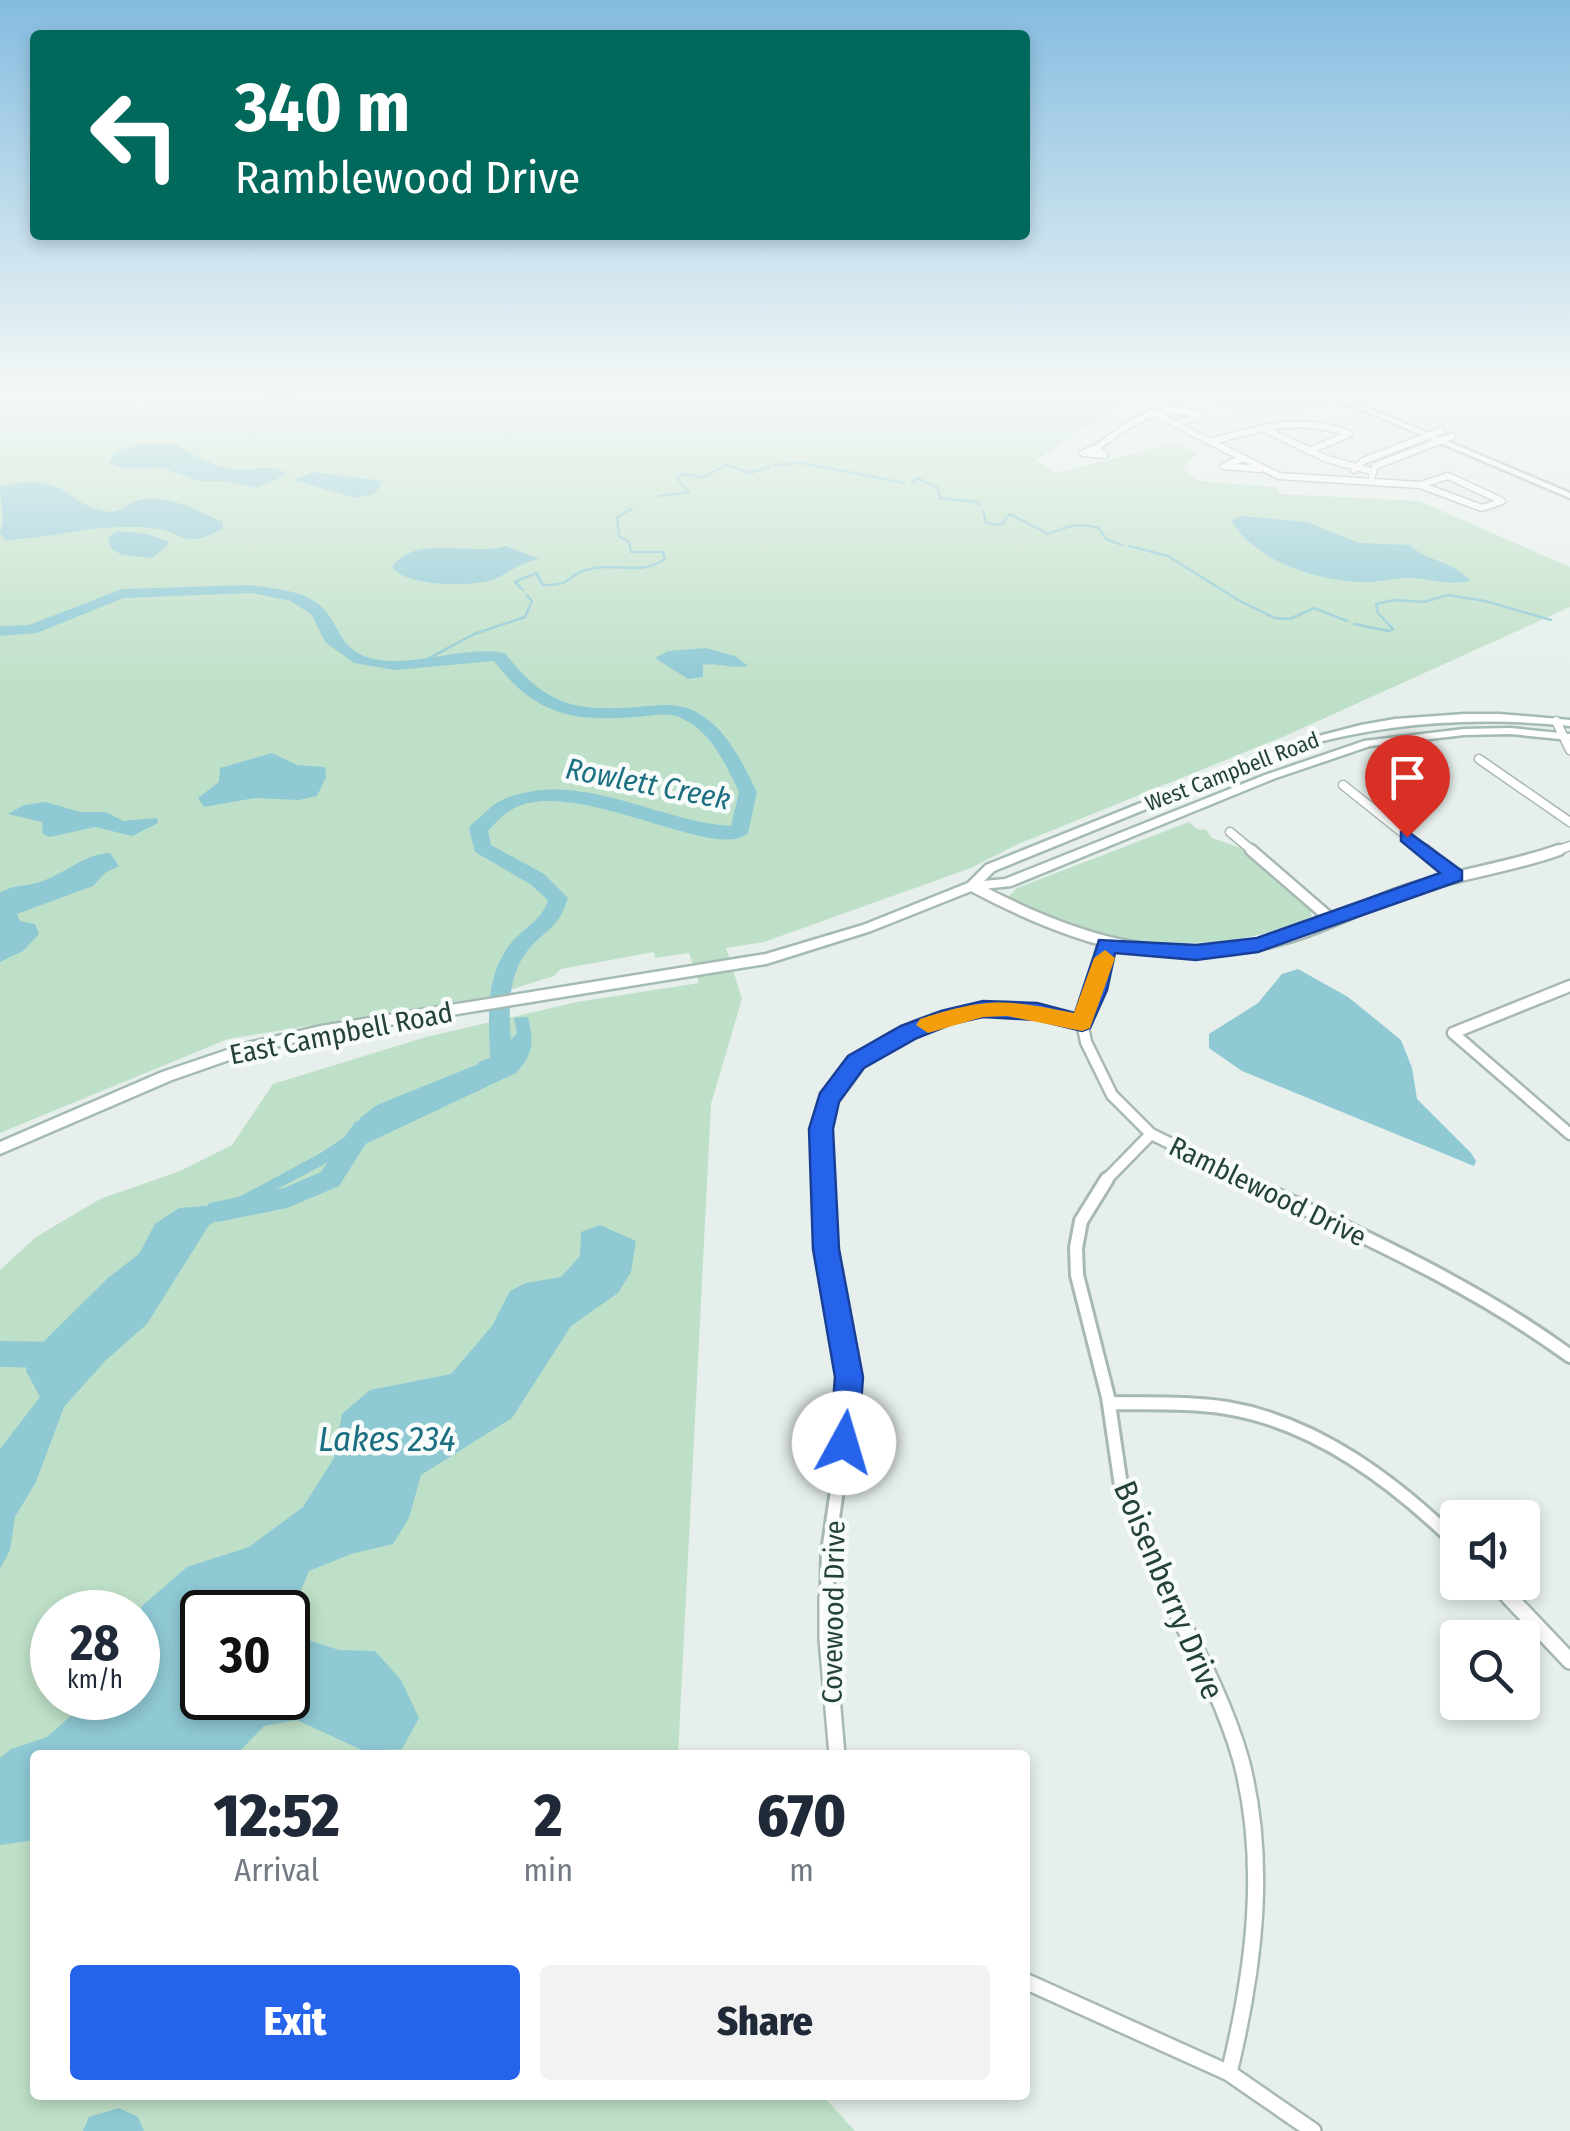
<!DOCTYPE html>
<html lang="en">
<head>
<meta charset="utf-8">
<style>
	body { margin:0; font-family:"Fira Sans Condensed",sans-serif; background:#f2f2f3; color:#1f2937; height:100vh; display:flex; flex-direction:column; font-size:38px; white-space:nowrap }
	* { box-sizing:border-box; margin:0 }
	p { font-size:32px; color:#747a83 }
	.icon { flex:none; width:55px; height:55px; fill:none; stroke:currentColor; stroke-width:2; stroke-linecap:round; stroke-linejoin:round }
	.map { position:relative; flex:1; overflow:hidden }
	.side { position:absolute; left:30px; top:1750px; width:1000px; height:350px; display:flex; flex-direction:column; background:#fff; border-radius:10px; box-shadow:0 5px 15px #0003 }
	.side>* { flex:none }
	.top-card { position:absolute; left:30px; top:30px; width:1000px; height:210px; border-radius:10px; box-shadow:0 5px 15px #0003; background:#00695c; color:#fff; overflow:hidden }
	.tools { position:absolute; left:1440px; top:1500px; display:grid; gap:20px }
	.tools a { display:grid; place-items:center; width:100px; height:100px; border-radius:10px; background:#fff; box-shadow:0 5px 15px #0003; font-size:50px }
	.speed { position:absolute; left:30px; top:1590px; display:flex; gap:20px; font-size:50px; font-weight:700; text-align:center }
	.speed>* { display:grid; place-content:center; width:130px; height:130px; border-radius:50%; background:#fff; box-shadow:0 5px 15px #0003; line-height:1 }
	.speed small { font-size:25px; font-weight:400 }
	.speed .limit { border:5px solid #111; border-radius:15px; background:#fff; color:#111 }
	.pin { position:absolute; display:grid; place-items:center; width:85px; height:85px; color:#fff; margin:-102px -42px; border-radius:50% 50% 50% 0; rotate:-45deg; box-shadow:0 0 10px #0007 }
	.pin .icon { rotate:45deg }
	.me { position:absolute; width:110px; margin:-55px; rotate:6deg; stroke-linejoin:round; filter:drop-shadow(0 0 8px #0008) }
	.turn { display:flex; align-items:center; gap:35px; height:210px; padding:0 40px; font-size:45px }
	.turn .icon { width:130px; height:130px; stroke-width:2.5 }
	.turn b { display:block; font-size:70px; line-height:85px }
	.eta { display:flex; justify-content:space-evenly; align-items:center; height:170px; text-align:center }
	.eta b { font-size:60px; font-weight:800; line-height:70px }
	.action { display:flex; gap:20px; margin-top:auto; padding:20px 40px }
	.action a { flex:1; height:115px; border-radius:10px; background:#2563eb; color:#fff; font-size:40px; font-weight:800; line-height:115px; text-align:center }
	.action a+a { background:#f2f2f3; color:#1f2937 }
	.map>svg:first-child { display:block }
	.green { fill:#bfe0c8; fill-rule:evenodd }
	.water { fill:#8ec9d4; fill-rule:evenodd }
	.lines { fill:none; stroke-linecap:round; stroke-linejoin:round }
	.stream { stroke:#8ec9d4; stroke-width:2.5 }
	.river { fill:#8ec9d4; fill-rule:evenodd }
	.minor-far4-casing { stroke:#a8b8b2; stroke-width:9 }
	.minor-far3-casing { stroke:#a8b8b2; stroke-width:11 }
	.minor-far2-casing { stroke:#a8b8b2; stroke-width:15 }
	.minor-far1-casing { stroke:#a8b8b2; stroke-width:18 }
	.minor-casing { stroke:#a8b8b2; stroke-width:20 }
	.secondary-casing { stroke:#a4bbb3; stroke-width:5 }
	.minor-far4 { stroke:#fff; stroke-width:6 }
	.minor-far3 { stroke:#fff; stroke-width:8 }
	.minor-far2 { stroke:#fff; stroke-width:10 }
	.minor-far1 { stroke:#fff; stroke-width:12 }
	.minor { stroke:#fff; stroke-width:15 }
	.secondary { fill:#fff; fill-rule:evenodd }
	.route { fill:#2563eb; stroke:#184099; stroke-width:2.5 }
	.slow { fill:#f59e0b }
	.labels { text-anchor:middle; stroke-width:9; stroke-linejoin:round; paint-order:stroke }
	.far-street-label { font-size:22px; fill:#24423a; stroke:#f7fbf9 }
	.street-label { font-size:28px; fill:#24423a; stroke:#f7fbf9 }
	.water-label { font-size:30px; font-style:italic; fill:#1c6f80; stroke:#f7fbf9 }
	.near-street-label { font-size:32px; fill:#24423a; stroke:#f7fbf9 }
	.near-water-label { font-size:35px; font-style:italic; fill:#1c6f80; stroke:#f7fbf9 }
</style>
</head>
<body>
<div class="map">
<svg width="1570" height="2131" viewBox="0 0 1570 2131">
	<rect width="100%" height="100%" fill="#e6efeb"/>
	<g class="green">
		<path d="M 165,390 L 1301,390 L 1327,401 L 1325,405 L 1248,416 L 1191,394 L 1130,397 L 1036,460 L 1056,473 L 1174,443 L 1196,454 L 1182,470 L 1201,481 L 1276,487 L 1279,494 L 1419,501 L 1570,567 L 1570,607 L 1285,736 L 1016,845 L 971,868 L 764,942 L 726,948 L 742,999 L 711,1104 L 678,1755 L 35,1755 L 35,2095 L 822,2095 L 855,2131 L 0,2131 L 0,1270 L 36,1237 L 100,1199 L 180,1171 L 232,1145 L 273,1084 L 426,1037 L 577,1002 L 699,983 L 689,953 L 655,958 L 654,952 L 561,969 L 554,976 L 491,996 L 228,1039 L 0,1133 L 0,393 L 143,406 ZM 52,1612 L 138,1612 L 138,1698 L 52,1698 ZM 202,1612 L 288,1612 L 288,1698 L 202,1698 Z"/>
		<path d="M 1189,822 L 1197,829 L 1206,830 L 1212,838 L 1241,848 L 1310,909 L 1312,916 C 1238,956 1073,955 1009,896 L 1017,888 Z"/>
	</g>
	<g class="water">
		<path d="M 271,391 L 298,392 L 301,398 L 317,403 C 281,416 278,408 244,404 Z"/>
		<path d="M 141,444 L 179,445 C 183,452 220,467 230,469 C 251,473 269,461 287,474 L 257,488 L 226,481 L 199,481 L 163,468 L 125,469 L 109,463 L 115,452 Z"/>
		<polygon points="313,472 384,481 374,494 354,498 294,480"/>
		<path d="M 26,482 C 72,482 66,502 104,511 C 118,515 127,503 140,500 C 167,493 199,511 222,522 L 223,528 C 182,552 186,531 151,528 C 102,522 54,538 5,540 L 0,533 L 3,521 L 0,487 Z"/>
		<path d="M 1242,516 L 1307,522 L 1359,543 L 1410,545 C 1427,563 1455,560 1470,581 C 1447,586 1430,578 1408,578 C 1392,578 1376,583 1361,582 C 1313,580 1258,562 1231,521 Z"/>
		<polygon points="119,531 147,534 168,541 167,546 152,558 122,555 111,548 108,537"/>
		<path d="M 506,546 L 539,559 C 521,562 512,571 497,578 C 475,588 405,587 392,567 C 417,533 471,557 506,546 Z"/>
		<path d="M 706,648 L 735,656 L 748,666 C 733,669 713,662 703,665 L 703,677 L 688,679 L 655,658 L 668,651 Z"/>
		<polygon points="272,753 297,765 325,767 326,777 317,796 299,800 255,798 204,807 198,798 219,782 220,768"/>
		<polygon points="46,802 80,812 106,812 123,821 157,818 158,823 132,836 95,827 50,837 43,834 42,822 8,814 24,805"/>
		<path d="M 110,853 L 119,866 L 105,873 L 93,886 L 17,914 L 20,921 L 35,924 L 39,934 L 23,951 L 0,962 L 0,893 C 13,885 18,887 32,884 C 60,879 81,854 110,853 Z"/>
		<polygon points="1298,969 1348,997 1401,1040 1412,1068 1417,1099 1471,1153 1476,1161 1474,1166 1242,1071 1209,1048 1209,1034 1258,1003 1282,974"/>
		<path d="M 528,1017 C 534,1041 534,1054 516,1073 L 342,1155 L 209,1225 L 147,1324 L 105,1361 L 64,1407 L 36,1482 L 15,1517 L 10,1550 L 0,1569 L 0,1449 L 40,1397 L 26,1371 L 29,1356 L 109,1277 L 139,1254 L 155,1224 L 179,1208 L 219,1205 L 237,1198 L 319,1154 L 357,1129 L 360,1118 L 377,1105 L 496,1057 L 517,1033 L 514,1018 Z"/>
		<path d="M 600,1225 L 636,1241 L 631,1272 L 618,1293 L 571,1326 L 512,1418 L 421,1475 L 409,1518 L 393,1544 L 351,1554 L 309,1571 L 295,1605 L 308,1640 L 339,1650 L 375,1651 L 401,1680 L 419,1718 L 402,1749 L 364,1751 L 297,1720 L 264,1726 L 236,1755 L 35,1755 L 35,1840 L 0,1845 L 0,1758 L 11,1749 L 47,1737 L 91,1698 L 138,1698 L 138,1617 L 142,1606 L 187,1567 L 249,1547 L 303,1507 L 334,1458 L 342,1414 L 370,1390 L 451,1374 L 492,1326 L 510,1291 L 526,1283 L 561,1277 L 580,1256 L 581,1232 ZM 202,1612 L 288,1612 L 288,1698 L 202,1698 Z"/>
	</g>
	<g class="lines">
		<g class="stream">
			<polyline points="774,465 802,463 904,483"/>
			<polyline points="912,483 917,478 938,488 940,498 977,502 980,506"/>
			<polyline points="659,496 689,492 677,479 682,474 704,477 726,465 751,473 769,467"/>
			<path d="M 983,511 L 986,523 L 1001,525 L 1010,514 L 1048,534 C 1068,526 1077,522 1099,528 L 1106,539 L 1122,545"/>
			<polyline points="1129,546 1168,556 1238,600 1275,618 1290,619 1314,608 1347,621"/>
			<path d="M 523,590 L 515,582 L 536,573 L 543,585 C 576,585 563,577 586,570 C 615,561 638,577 665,559 L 663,552 L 631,552 L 629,542 L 619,536 L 617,517 L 632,509"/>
			<polyline points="1354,624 1389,631 1393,629 1378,613 1376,604 1394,600 1424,602 1448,595 1485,601 1551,620"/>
			<polyline points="422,662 474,634 525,617 532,601 527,595"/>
		</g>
		<g class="river">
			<path d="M 251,585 C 275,589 306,590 324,609 C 339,626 339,645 364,656 C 404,672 461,644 505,653 C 545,705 574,712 638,707 C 660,705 678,702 698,713 C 727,729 743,764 757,792 L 748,833 C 716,864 572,773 511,810 C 502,815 495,824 488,831 L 491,845 L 544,874 L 568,898 C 557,933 543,929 525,954 C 503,985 511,1029 512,1064 L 509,1070 C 498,1074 490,1078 479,1074 L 476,1068 L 479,1062 L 490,1058 C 489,1018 484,975 512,942 C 526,926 541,921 548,900 L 530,884 L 475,852 L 469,829 L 471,825 C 481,817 491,805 502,800 C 576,767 656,821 731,826 L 739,792 C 726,765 712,733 683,719 C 668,711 653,716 637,717 C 572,722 535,715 494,661 L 395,670 L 354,663 L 325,642 L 312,615 L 291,601 L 251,593 L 124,598 L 37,633 L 0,636 L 0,626 L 29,625 L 122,589 Z"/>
			<polygon points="363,1119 371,1122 375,1129 339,1186 287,1208 218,1222 209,1219 206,1211 209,1203 284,1188 321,1172 355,1122"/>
			<polygon points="0,1341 59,1342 69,1346 73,1355 69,1364 59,1368 0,1367"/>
			<polygon points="119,2108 138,2117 144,2131 83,2131 89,2117"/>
		</g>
		<defs>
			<g id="minor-far4">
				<polyline points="1151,412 1279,476 1420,485"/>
				<polyline points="1266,430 1327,459 1371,471"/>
				<path d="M 1211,442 C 1256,428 1303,415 1349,434 L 1309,451"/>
				<path d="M 1096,448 C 1128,425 1159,399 1199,416 L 1178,423"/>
				<polygon points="1096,448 1105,455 1083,453"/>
				<polyline points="1243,458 1224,466 1260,469"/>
				<polyline points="1354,470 1363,461 1441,431"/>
				<polyline points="1372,476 1375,466 1452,436"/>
				<polygon points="1448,476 1502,501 1482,508 1420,485"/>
			</g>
			<g id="minor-far3">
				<polyline points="1556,721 1570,750"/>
				<polyline points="1479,759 1570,822"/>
				<polyline points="1343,785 1427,852"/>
				<polyline points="1230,832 1254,852"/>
				<polyline points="1553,852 1570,846"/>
			</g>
			<g id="minor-far2">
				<polyline points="1251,850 1332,920"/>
				<polyline points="1424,850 1455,875"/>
				<path d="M 972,886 C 1079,943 1172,972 1292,936 C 1331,924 1367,904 1405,891 C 1456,874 1509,868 1559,850"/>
				<polyline points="1107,945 1096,990 1082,1022 1086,1042 1112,1095 1151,1134 1248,1181"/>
				<polyline points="1570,986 1453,1033 1570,1134"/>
				<path d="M 824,1181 C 823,1161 818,1132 825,1113 C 848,1043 939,1008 1007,1008 C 1032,1008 1057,1016 1082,1022"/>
				<polyline points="1105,1181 1151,1134"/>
			</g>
			<g id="minor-far1">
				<polyline points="824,1179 824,1227 849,1377 849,1407 828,1552 827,1600"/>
				<polyline points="1107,1179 1081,1221 1076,1248 1077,1275 1108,1397 1121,1486 1171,1600"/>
				<path d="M 1243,1179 C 1355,1233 1469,1282 1570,1356"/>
				<path d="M 1110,1403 C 1149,1404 1188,1402 1227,1408 C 1317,1423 1394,1482 1458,1544"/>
				<polyline points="1494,1582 1511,1600"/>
			</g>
			<g id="minor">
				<polyline points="827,1597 827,1639 837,1755"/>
				<path d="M 1169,1597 C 1196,1650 1225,1703 1241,1760 C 1268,1863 1254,1970 1229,2073"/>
				<polyline points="1509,1597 1570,1661"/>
				<polyline points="1025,1981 1229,2073 1313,2131"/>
			</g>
			<g id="secondary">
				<polygon points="1316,390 1326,390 1570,493 1570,498"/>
				<path d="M 1465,714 L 1499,714 L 1570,720 L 1570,726 C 1476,716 1387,722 1296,748 L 994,871 L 984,881 L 1005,879 L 1265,775 L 1364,741 L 1464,729 L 1510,728 L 1570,734 L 1570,740 L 1510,734 L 1464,735 L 1370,746 L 1273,779 L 1011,886 L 974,890 L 871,931 L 766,964 L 321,1036 L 249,1053 L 172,1080 L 0,1154 L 0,1142 L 162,1072 L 248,1043 L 321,1026 L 766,954 L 863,925 L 968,883 L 986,865 L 1288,744 L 1361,725 L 1395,719 Z"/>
			</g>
		</defs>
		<use href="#minor-far4" class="minor-far4-casing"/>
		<use href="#minor-far3" class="minor-far3-casing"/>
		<use href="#minor-far2" class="minor-far2-casing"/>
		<use href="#minor-far1" class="minor-far1-casing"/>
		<use href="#minor" class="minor-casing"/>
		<use href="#secondary" class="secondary-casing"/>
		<use href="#minor-far4" class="minor-far4"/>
		<use href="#minor-far3" class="minor-far3"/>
		<use href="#minor-far2" class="minor-far2"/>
		<use href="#minor-far1" class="minor-far1"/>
		<use href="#minor" class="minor"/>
		<use href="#secondary" class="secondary"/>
	</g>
	<linearGradient id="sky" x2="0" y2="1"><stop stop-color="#84bce0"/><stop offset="0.57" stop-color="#f4f8f6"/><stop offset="1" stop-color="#f4f8f6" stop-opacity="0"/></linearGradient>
	<rect width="1570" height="688" fill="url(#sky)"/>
	<polygon class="route" points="1407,831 1462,871 1462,880 1258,952 1196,960 1115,953 1107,990 1090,1028 1082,1031 1037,1020 983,1017 952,1024 917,1038 864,1068 839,1102 833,1129 839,1249 863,1377 858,1443 854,1453 844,1457 834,1453 830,1443 835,1377 813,1249 809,1129 820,1093 848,1056 901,1026 941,1011 983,1001 1037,1003 1075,1013 1099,940 1196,945 1257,938 1440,873 1401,841 1401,832"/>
	<path class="slow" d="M 1105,950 L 1115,958 L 1090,1028 L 1082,1031 L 1007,1016 L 983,1017 L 928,1033 L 916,1025 L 920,1019 C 988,997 1005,999 1074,1013 L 1094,958 Z"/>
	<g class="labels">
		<g class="far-street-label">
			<text transform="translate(1232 771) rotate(-21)" y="8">West Campbell Road</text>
		</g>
		<g class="street-label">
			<text transform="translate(341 1033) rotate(-11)" y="10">East Campbell Road</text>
			<text transform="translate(1268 1191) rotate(26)" y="10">Ramblewood Drive</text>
			<text transform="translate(833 1612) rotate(-89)" y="10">Covewood Drive</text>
		</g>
		<g class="water-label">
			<text transform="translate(648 784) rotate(11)" y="10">Rowlett Creek</text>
		</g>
		<g class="near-street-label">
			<text transform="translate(1169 1590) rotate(67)" y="11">Boisenberry Drive</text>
		</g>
		<g class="near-water-label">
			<text x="387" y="1451">Lakes 234</text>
		</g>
	</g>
</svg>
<div class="tools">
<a><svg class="icon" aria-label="sound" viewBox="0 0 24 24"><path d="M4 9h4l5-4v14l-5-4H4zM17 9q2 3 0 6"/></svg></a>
<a><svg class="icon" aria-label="search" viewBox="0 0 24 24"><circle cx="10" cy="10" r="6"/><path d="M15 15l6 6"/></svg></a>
</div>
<div class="speed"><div>28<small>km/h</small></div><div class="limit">30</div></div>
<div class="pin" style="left:1407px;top:837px;background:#d93025"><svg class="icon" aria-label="arrive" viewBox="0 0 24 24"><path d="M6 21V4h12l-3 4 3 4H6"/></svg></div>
<svg class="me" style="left:844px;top:1443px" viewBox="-20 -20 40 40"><circle r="19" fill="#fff"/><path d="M0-13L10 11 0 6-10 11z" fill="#2563eb"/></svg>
<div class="top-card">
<div class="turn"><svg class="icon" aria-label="left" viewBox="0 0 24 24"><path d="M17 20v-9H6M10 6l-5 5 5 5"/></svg><div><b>340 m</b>Ramblewood Drive</div></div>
</div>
<section class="side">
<div class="eta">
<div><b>12:52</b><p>Arrival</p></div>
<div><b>2</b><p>min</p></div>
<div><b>670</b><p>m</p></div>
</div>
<div class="action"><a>Exit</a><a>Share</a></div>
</section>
</div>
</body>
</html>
